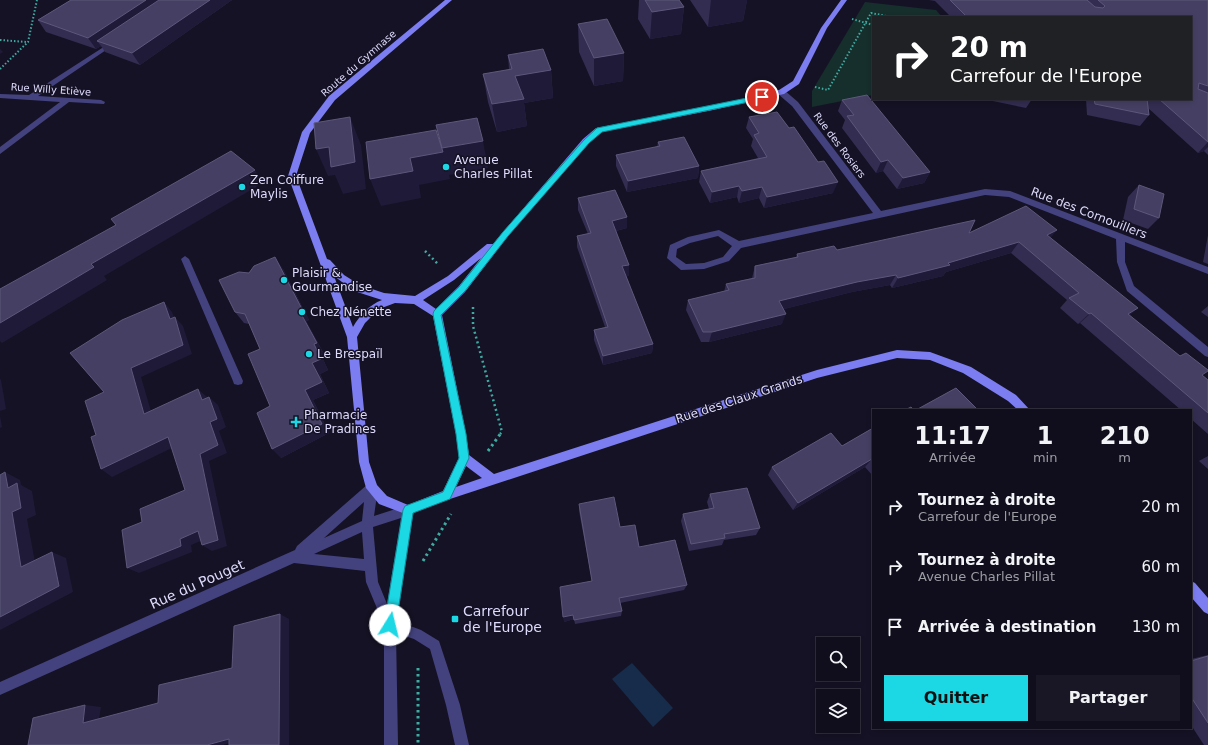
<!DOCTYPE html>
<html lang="fr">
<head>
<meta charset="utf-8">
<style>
	body { margin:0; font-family:"DejaVu Sans",sans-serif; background:#191725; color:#f1f3f6; height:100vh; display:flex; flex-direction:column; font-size:15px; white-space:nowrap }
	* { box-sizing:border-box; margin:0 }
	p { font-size:13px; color:#9c9ca3 }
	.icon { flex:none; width:22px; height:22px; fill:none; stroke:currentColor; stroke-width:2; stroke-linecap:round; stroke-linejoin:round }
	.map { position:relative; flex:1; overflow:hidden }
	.panel { position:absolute; left:872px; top:409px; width:320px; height:320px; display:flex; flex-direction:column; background:#100e1c; border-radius:0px; box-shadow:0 2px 6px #0003,0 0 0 1px #302e3b }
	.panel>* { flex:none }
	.top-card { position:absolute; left:872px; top:16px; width:320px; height:84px; border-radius:0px; box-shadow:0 2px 6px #0003,0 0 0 1px #302e3b; background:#202124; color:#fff; overflow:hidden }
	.buttons { position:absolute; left:816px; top:637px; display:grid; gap:8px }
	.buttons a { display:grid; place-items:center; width:44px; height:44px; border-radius:0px; background:#100e1c; box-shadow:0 2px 6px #0003,0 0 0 1px #302e3b; font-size:20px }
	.pin { position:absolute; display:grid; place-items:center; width:34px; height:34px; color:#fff; margin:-17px; border:2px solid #fff; border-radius:50%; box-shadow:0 1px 4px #0007 }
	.me { position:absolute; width:44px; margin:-22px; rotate:9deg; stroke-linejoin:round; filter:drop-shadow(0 0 3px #0008) }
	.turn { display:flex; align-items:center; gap:14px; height:84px; padding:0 12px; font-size:18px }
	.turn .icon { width:52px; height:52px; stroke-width:2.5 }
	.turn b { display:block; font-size:28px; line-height:34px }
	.eta { display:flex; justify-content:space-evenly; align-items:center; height:68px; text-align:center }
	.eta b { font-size:24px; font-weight:700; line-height:28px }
	.primary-button { display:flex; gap:8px; margin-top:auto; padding:8px 12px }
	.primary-button a { flex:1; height:46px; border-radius:0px; background:#1cd7e4; color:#111; font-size:16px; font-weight:700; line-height:46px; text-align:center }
	.primary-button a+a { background:#191725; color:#f1f3f6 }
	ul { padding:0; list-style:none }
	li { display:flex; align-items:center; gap:12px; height:60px; padding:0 12px }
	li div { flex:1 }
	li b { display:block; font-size:15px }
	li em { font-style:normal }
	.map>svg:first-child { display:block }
	.green { fill:#162e2c }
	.water { fill:#162c4a }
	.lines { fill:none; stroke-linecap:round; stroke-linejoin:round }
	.path-far2 { stroke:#3eaba1; stroke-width:2; stroke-dasharray:1.5 2; stroke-linecap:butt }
	.path-far1 { stroke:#3eaba1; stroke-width:2.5; stroke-dasharray:2 3; stroke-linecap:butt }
	.path { stroke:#3eaba1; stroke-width:3; stroke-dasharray:2.5 3.5; stroke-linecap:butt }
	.lane { fill:#43427e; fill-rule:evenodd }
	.street { fill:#43427e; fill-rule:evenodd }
	.secondary { fill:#7c7df0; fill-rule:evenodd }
	.wall { fill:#332d51 }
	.shaded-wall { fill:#1f1a38 }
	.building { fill:#454063; stroke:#5d587b }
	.route { fill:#1cd7e4; stroke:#128c94 }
	.poi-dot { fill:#1cd7e4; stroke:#151225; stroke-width:1.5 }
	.labels { text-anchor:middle; stroke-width:3; stroke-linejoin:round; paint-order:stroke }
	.far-street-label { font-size:10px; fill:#dddafb; stroke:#151225 }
	.poi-label { font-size:12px; fill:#dddafb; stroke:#151225; text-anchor:start }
	.street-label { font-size:12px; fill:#dddafb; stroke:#151225 }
	.near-street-label { font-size:14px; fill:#dddafb; stroke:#151225 }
	.near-poi-label { font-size:14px; fill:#dddafb; stroke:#151225; text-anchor:start }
</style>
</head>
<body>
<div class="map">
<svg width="1208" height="745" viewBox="0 0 1208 745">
	<rect width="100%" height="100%" fill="#151225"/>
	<polygon class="green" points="865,2 936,10 942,17 873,17 873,95 812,107 812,91"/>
	<polygon class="water" points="632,663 673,708 653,727 612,679"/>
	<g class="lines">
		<g class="path-far2">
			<polyline points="852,19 873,25"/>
			<polyline points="0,40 27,42"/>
			<polyline points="0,69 28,42 37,0"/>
			<polyline points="815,87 828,90 871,13 892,17"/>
		</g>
		<g class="path-far1">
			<polyline points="425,251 438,264"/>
			<polyline points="473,307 473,326 502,432 500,434"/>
		</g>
		<g class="path">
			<polyline points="488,451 501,433"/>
			<polyline points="423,561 451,514"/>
			<polyline points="418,668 418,745"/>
		</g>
		<polygon class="lane" points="185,256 189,259 243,381 242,384 238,385 234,384 233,381 181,259"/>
		<g class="street">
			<polygon points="113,41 115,42 115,44 38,96 101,100 105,102 104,104 69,102 0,154 0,147 60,102 0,98 0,94 29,95"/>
			<path d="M 778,90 L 784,90 L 798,102 L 881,211 L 985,189 L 1010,191 L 1208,267 L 1208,274 L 1125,242 L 1125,262 L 1134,286 L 1208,347 L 1208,357 L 1205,356 L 1127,291 L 1117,262 L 1116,239 L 1009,197 L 985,195 L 741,248 L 729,261 L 704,269 L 681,270 L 667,258 L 670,245 L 688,237 L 719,230 L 739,241 L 873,213 L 792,106 L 778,94 ZM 718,236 L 732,246 L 723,257 L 704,263 L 686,264 L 676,257 L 677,249 L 690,243 Z"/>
			<path d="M 372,483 L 376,484 L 378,488 L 374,516 L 408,505 L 412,506 L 414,510 L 397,621 L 421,630 L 439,641 L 460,705 L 469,745 L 455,745 L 446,705 L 430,649 L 414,639 L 396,633 L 398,745 L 384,745 L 384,625 L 366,582 L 365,571 L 294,563 L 0,695 L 0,682 L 295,550 L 297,546 L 368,484 ZM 364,502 L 362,521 L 324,538 ZM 401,518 L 387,604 L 378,582 L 373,527 ZM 362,532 L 364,559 L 314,554 Z"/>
		</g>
		<g class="secondary">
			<path d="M 445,0 L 452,0 L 335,100 L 310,133 L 296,176 L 327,259 L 330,260 L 344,275 L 360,285 L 384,293 L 415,296 L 448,276 L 487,244 L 493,244 L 583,139 L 596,128 L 713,106 L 779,90 L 793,81 L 821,28 L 841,0 L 847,0 L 827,28 L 799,84 L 784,94 L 713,110 L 601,132 L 589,143 L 508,236 L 465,292 L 442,315 L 466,434 L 469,455 L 494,474 L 817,370 L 897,350 L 930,352 L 971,367 L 1016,395 L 1030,410 L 1018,410 L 1008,401 L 963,373 L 930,360 L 897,358 L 817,378 L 447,500 L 408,515 L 379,504 L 366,488 L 359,462 L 347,337 L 288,176 L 302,132 L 329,96 ZM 481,258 L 459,286 L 436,309 L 423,300 L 454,280 ZM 334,276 L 354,291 L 382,300 C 369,305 360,315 353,327 ZM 395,303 L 414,304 L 433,316 L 456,434 L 459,458 L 443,491 L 408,505 L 387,496 L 377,485 L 369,462 L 357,337 L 365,323 L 379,309 ZM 466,466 L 482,478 L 456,487 Z"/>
			<polygon points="1191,581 1195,583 1208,598 1208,614 1204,612 1191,597"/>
		</g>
	</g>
	<g class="wall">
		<polygon points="71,0 232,0 140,65 105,52 101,46 96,49 46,32 38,20"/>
		<polygon points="639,0 679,0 684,7 681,34 650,39 638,19"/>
		<polygon points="690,0 747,0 743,21 708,27"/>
		<polygon points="929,0 1208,0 1208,155 1204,151 1198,153 1148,108 1149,115 1140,126 1087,115 1086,99 1191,99 1191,17 951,17 935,1"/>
		<polygon points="578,24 624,53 623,81 594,86 579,52"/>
		<polygon points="508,55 551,70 553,98 524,103 527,126 497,132 488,102 483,74 509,70"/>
		<polygon points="983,99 1032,99 1026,108"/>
		<polygon points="842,100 930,172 924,183 897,189 883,171 876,173 842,128 845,120 838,111"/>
		<polygon points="749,117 833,193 764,208 759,198 739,203 737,197 710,203 699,182 701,171 758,158 751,146 753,139 746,128"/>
		<polygon points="658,142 699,166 698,178 627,192 616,166 616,155 657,147"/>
		<polygon points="1139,185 1159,218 1148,229 1123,220 1128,197"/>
		<polygon points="578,198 627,228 616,231 629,276 626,276 653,344 652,353 603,365 594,340 594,330 605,327 577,247 577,236 588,234 578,210"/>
		<polygon points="969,233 1051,238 1130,316 1208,380 1208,434 1191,419 1191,410 1181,410 1080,323 1078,324 1060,308 1067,300 1011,253 946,272 943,276 892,288 890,285 852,292 784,309 782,324 709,342 701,342 686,310 688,300 724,292 726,284 752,278 755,266 796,257 797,254 837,250"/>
		<polygon points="1208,235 1208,264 1203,262"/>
		<polygon points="283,269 309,320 306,321 324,354 321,355 328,370 320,374 329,393 313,400 329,433 281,458 270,406 260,349 249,324 244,323 235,312 249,273"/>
		<polygon points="1208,306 1208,317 1201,312"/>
		<polygon points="873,428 873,476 865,467 793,510 768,475 772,467 842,446"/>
		<polygon points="1208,456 1208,469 1199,461"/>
		<polygon points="710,494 760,528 756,535 724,540 722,545 689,551 681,521 683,514 709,509 707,502"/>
		<polygon points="579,504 620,527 639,547 687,585 684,590 620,603 622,611 621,616 575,624 574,619 564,622 592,581 579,511"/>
		<polygon points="1208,655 1208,745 1204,745 1191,725 1191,659"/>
	</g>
	<g class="shaded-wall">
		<polygon points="146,0 170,0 97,41 101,46 96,49 88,38"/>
		<polygon points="210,0 232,0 140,65 132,53"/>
		<polygon points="711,0 747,0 743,21 708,27"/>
		<polygon points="684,7 681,34 650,39 652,12"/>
		<polygon points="0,49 3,52 0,54"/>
		<polygon points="624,53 623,81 594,86 594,58"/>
		<polygon points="551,70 553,98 524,103 527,126 497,132 492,104 515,76"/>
		<polygon points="350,117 361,145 366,189 343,194 335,175 328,176 316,149"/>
		<polygon points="483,141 488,168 449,175 450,179 419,185 421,198 381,206 370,179 410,158 442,148"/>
		<polygon points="1208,142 1208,147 1204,151 1198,153"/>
		<polygon points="888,160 883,171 876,173 881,162"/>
		<polygon points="699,166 698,178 627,192 628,181"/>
		<polygon points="255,170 263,183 104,276 107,280 2,343 0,341 0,323 91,264"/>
		<polygon points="930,172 924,183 897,189 903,178"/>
		<polygon points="838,182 833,193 764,208 767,197"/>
		<polygon points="739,186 737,197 710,203 712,192"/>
		<polygon points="762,187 759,198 739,203 742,191"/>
		<polygon points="627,217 627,228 611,232 612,221"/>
		<polygon points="1057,230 1048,241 1047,235"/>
		<polygon points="1019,242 1011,253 946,272 943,276 892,288 898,278"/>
		<polygon points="275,257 283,269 309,320 306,321 324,354 321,355 328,370 320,374 329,393 313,400 329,433 281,458 272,449 305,390 312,363 314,344"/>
		<polygon points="629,265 629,276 622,277 622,266"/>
		<polygon points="896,275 890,285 852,292 776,311 779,301 857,282"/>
		<polygon points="164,302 172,312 178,327 175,317 183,326 192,354 141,377 154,422 144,414 131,368 170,319"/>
		<polygon points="1138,308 1127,318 1128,314"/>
		<polygon points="1091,313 1080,323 1078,324 1089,314"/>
		<polygon points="786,314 782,324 709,342 712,332"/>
		<polygon points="653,344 652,353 603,365 603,356"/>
		<polygon points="0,379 1,380 6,409 0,411"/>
		<polygon points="198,389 207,397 211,409 202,400"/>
		<polygon points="209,397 218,405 226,427 219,431 227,453 209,461 227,546 212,551 202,545 200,454"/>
		<polygon points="0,416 2,427 0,428"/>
		<polygon points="168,437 178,445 112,477 101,469"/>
		<polygon points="872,459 865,467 793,510 798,503"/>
		<polygon points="5,472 20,480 21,485 32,491 36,515 27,519 37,573 21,567"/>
		<polygon points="198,531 208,538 191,545 192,552 139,573 127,568 180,539"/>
		<polygon points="52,552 66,558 73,592 0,630 0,617"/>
		<polygon points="280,614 289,619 289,745 279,745"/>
		<polygon points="573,615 574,619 564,622 563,617"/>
		<polygon points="85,705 101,707 98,725 83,723"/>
		<polygon points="229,739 240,740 223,745 207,745"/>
	</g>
	<g class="building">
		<polygon points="71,0 146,0 88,38 38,20"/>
		<polygon points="159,0 210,0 132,53 97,41"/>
		<polygon points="645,0 679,0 684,7 652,12"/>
		<polygon points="950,0 1087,0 1095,7 1103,8 1105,6 1098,0 1208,0 1208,86 1199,83 1198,89 1208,93 1208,142 1159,99 1191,99 1191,17 1059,17 1058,16 1055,17 967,17"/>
		<polygon points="607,19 624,53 594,58 578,24"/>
		<polygon points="543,49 551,70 515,76 524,99 492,104 483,74 512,69 508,55"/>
		<polygon points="867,95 930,172 903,178 888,160 881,162 847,116 854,115 842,100"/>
		<polygon points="1094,99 1147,99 1149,115 1095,104"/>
		<polygon points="777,112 789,128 794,127 818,162 824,161 838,182 767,197 762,187 742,191 739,186 712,192 701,171 767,157 754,135 759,133 749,117"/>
		<polygon points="350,117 355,162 331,167 329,147 316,149 314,123"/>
		<polygon points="477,118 483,141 442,148 436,125"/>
		<polygon points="436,130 443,152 410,158 413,171 370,179 366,142"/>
		<polygon points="684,137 699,166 628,181 616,155 660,146 658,142"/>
		<polygon points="231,151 255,170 91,264 94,267 0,323 0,289 116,225 111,219"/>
		<polygon points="1139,185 1164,194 1159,218 1134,209"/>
		<polygon points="615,190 627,217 612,221 629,265 622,266 653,344 603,356 594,330 608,327 577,236 591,233 578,198"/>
		<polygon points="1026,206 1057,230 1047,235 1138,308 1128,314 1180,356 1186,353 1208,370 1208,371 1202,375 1208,380 1208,413 1091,313 1089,314 1069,298 1079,293 1019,242 948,263 950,265 898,278 896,275 857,282 779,301 786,314 712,332 703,332 688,300 729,290 726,284 755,278 755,266 798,257 797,254 834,246 837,250 975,220 969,233"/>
		<polygon points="275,257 302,309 299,310 317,343 314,344 321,359 312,363 322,382 305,390 322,424 272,449 257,413 270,406 248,354 260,349 245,314 235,312 219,280 239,272 249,273 254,266"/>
		<polygon points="164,302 170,319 175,317 183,345 131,368 144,414 198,389 202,400 209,397 217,419 210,422 218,445 200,454 218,540 202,545 198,531 180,539 181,546 127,568 122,530 142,522 140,509 185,490 168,437 101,469 91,437 96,435 85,401 104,392 70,353 122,320"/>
		<polygon points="956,388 978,410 916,410"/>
		<polygon points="911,407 914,410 905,410"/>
		<polygon points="873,428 873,461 872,459 798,503 772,467 831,433 842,446"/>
		<polygon points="5,472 8,488 17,483 21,508 12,512 21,567 52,552 59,586 0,617 0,475"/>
		<polygon points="747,488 760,528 724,534 725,538 691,544 683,514 714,508 710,494"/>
		<polygon points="614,497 620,527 635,525 639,547 675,540 687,585 619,598 622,611 574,620 573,615 563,617 560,587 592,581 579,504"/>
		<polygon points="280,614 279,745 229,745 229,739 207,745 28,745 33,718 85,705 83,723 158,703 159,685 232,668 234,626"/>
		<polygon points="1208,656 1208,723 1191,697 1191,661"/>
	</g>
	<polygon class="route" points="762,95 765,97 764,99 602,132 589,143 508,236 465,291 441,315 466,434 469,458 450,499 413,513 396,625 394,629 390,630 386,629 384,625 403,510 405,506 443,492 459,458 456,434 433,314 434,311 459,287 503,232 584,140 597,128"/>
	<g class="poi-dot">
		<circle cx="446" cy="167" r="4"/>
		<circle cx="242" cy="187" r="4"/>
		<circle cx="284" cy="280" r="4"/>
		<circle cx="302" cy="312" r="4"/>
		<circle cx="309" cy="354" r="4"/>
		<path d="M294 416h4v4h4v4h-4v4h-4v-4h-4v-4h4z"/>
		<rect x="451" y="615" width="8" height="8" rx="2"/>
	</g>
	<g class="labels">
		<g class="far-street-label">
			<text transform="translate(358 63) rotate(-41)" y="4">Route du Gymnase</text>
			<text transform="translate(51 89) rotate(4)" y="4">Rue Willy Etiève</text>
			<text transform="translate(840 145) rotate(53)" y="4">Rue des Rosiers</text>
		</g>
		<g class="poi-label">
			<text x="454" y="164">Avenue<tspan x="454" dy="14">Charles Pillat</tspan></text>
			<text x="250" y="184">Zen Coiffure<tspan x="250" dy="14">Maylis</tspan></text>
			<text x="292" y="277">Plaisir &amp;<tspan x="292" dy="14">Gourmandise</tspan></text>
			<text x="310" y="316">Chez Nénette</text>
			<text x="317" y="358">Le Brespaïl</text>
			<text x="304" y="419">Pharmacie<tspan x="304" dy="14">De Pradines</tspan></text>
		</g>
		<g class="street-label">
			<text transform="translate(1089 213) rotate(21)" y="4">Rue des Cornouillers</text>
			<text transform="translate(739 399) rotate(-18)" y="4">Rue des Claux Grands</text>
		</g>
		<g class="near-street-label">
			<text transform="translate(197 584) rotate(-24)" y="5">Rue du Pouget</text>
		</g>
		<g class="near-poi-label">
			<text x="463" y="616">Carrefour<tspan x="463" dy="16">de l'Europe</tspan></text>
		</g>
	</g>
</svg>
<div class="buttons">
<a><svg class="icon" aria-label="search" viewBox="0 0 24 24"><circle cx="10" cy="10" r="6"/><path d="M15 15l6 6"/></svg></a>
<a><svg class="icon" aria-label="layers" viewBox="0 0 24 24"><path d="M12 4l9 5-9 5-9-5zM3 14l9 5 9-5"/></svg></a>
</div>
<div class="pin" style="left:762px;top:97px;background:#d93025"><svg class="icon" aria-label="arrive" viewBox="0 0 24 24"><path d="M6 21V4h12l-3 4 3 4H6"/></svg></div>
<svg class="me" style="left:390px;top:625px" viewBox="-20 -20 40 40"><circle r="19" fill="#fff"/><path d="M0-13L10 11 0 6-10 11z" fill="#1cd7e4"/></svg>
<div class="top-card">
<div class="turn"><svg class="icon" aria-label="right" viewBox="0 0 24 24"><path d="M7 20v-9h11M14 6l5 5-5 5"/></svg><div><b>20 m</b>Carrefour de l'Europe</div></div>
</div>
<section class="panel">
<div class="eta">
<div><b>11:17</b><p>Arrivée</p></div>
<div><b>1</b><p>min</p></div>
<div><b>210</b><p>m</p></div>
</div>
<ul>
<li><svg class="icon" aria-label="right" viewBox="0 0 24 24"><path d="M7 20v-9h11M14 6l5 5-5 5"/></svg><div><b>Tournez à droite</b><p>Carrefour de l'Europe</p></div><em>20 m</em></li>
<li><svg class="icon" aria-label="right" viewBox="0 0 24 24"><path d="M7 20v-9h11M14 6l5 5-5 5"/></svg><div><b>Tournez à droite</b><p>Avenue Charles Pillat</p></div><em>60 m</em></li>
<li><svg class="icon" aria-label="arrive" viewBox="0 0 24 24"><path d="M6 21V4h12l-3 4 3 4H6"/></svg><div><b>Arrivée à destination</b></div><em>130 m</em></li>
</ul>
<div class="primary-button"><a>Quitter</a><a>Partager</a></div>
</section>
</div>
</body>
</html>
